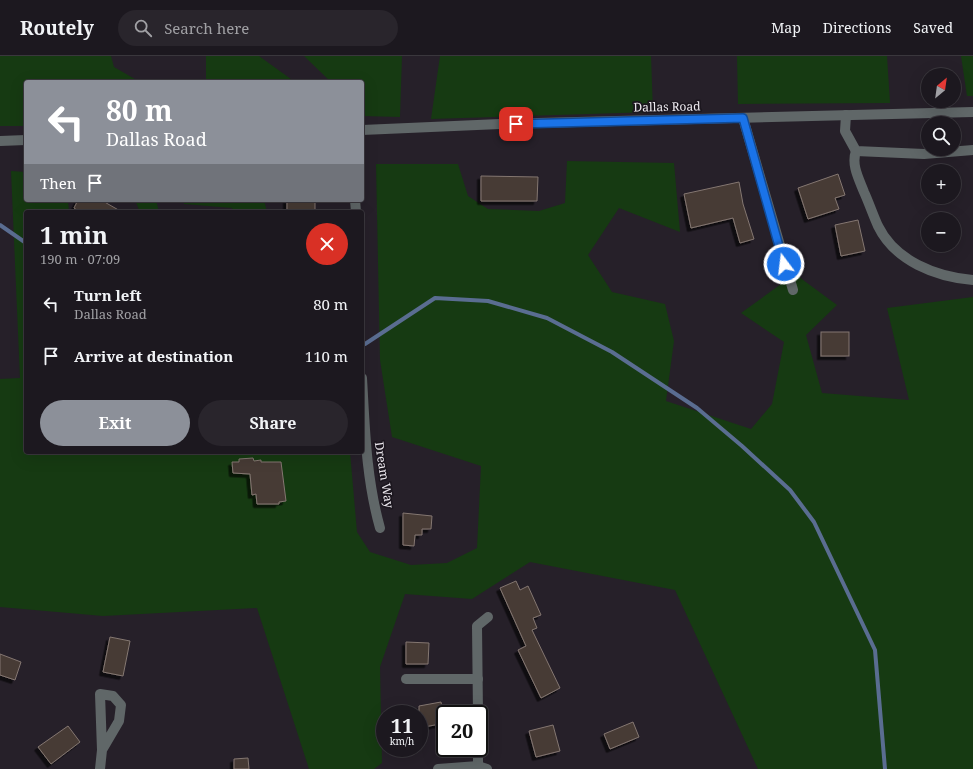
<!DOCTYPE html>
<html lang="en">
<head>
<meta charset="utf-8">
<style>
	body { margin:0; font-family:"Noto Serif",serif; background:#29252c; color:#f1f3f6; height:100vh; display:flex; flex-direction:column; font-size:15px; white-space:nowrap }
	* { box-sizing:border-box; margin:0 }
	p { font-size:13px; color:#a0a0a4 }
	.icon { flex:none; width:22px; height:22px; fill:none; stroke:currentColor; stroke-width:2; stroke-linecap:round; stroke-linejoin:round }
	.map { position:relative; flex:1; overflow:hidden }
	.details { position:absolute; left:24px; top:154px; width:340px; height:244px; display:flex; flex-direction:column; background:#1c181f; border-radius:4px; box-shadow:0 4px 16px #0002,0 0 0 1px #3a373d }
	.details>* { flex:none }
	.guide { position:absolute; left:24px; top:24px; width:340px; height:122px; border-radius:4px; box-shadow:0 4px 16px #0002,0 0 0 1px #3a373d; background:#8c9099; color:#fff; overflow:hidden }
	.needle { width:26px; rotate:29deg }
	.fabs { position:absolute; left:921px; top:12px; display:grid; gap:8px }
	.fabs a { display:grid; place-items:center; width:40px; height:40px; border-radius:50%; background:#1c181f; box-shadow:0 4px 16px #0002,0 0 0 1px #3a373d; font-size:20px }
	.speed { position:absolute; left:376px; top:649px; display:flex; gap:8px; font-size:20px; font-weight:700; text-align:center }
	.speed>* { display:grid; place-content:center; width:52px; height:52px; border-radius:50%; background:#1c181f; box-shadow:0 4px 16px #0002,0 0 0 1px #3a373d; line-height:1 }
	.speed small { font-size:10px; font-weight:400 }
	.speed .limit { border:2px solid #111; border-radius:6px; background:#fff; color:#111 }
	.pin { position:absolute; display:grid; place-items:center; width:34px; height:34px; color:#fff; margin:-17px; border-radius:8px; box-shadow:0 2px 6px #0006 }
	.me { position:absolute; width:44px; margin:-22px; rotate:345deg; stroke-linejoin:round; filter:drop-shadow(0 0 3px #0008) }
	.turn { display:flex; align-items:center; gap:14px; height:84px; padding:0 16px; font-size:18px }
	.turn .icon { width:52px; height:52px; stroke-width:2.5 }
	.turn b { display:block; font-size:28px; line-height:34px }
	.then { display:flex; align-items:center; height:38px; padding:0 16px; background:#0003; gap:8px; font-size:15px }
	.round { display:grid; place-items:center; flex:none; width:42px; height:42px; border-radius:21px; background:#29252c }
	.summary { display:flex; align-items:center; justify-content:space-between; height:68px; padding:0 16px }
	h1 { font-size:24px; font-weight:700; line-height:30px }
	.cta { display:flex; gap:8px; margin-top:auto; padding:8px 16px }
	.cta a { flex:1; height:46px; border-radius:24px; background:#8c9099; color:#fff; font-size:16px; font-weight:700; line-height:46px; text-align:center }
	.cta a+a { background:#29252c; color:#f1f3f6 }
	ul { padding:0; list-style:none }
	li { display:flex; align-items:center; gap:12px; height:52px; padding:0 16px }
	li div { flex:1 }
	li b { display:block; font-size:15px }
	li em { font-style:normal }
	header { display:flex; align-items:center; gap:24px; box-sizing:border-box; height:56px; padding:0 20px; background:#1c181f; border-bottom:1px solid #3a373d }
	header strong { font-size:19px }
	nav { display:flex; gap:22px; margin-inline-start:auto; font-size:14px }
	.search { width:280px; height:36px; background:#29252c; display:flex; align-items:center; gap:10px; box-sizing:border-box; padding:0 14px; border-radius:22px; color:#a0a0a4; font-size:15px }
	.map>svg:first-child { display:block }
	.green { fill:#163a12 }
	.lines { fill:none; stroke-linecap:round; stroke-linejoin:round }
	.stream { stroke:#5a6d91; stroke-width:4 }
	.building { fill:#463a35; stroke:#847771; filter:url(#shadow) }
	.minor { stroke:#606768; stroke-width:10 }
	.route-casing { stroke:#114b97; stroke-width:10 }
	.route { stroke:#1a73e8; stroke-width:7 }
	.labels { text-anchor:middle; stroke-width:3.5; stroke-linejoin:round; paint-order:stroke }
	.street-label { font-size:12px; fill:#ece8ee; stroke:#1c171f }
</style>
</head>
<body>
<header>
<strong>Routely</strong>
<div class="search"><svg class="icon" aria-label="search" viewBox="0 0 24 24"><circle cx="10" cy="10" r="6"/><path d="M15 15l6 6"/></svg>Search here</div>
<nav><a>Map</a><a>Directions</a><a>Saved</a></nav>
</header>
<div class="map">
<svg width="973" height="713" viewBox="0 0 973 713">
	<defs>
		<filter id="shadow"><feDropShadow dx="-3.5" dy="3.5" stdDeviation="0" flood-color="#0009"/></filter>
	</defs>
	<rect width="100%" height="100%" fill="#262029"/>
	<g class="green">
		<polygon points="0,0 111,0 114,11 140,26 26,26 26,70 0,70"/>
		<polygon points="206,0 259,0 295,26 206,26"/>
		<polygon points="304,0 402,0 400,61 362,60 362,26 331,26"/>
		<polygon points="440,0 651,0 653,56 431,63"/>
		<polygon points="737,0 887,0 890,47 738,48"/>
		<polygon points="961,0 973,0 973,40 967,40"/>
		<polygon points="567,105 674,107 680,176 619,152 588,199 612,236 665,248 674,285 666,345 751,373 772,348 784,286 741,257 795,218 837,249 806,279 822,337 909,344 887,252 973,241 973,713 758,713 675,534 530,506 472,543 405,538 380,611 382,707 374,713 309,713 257,552 103,560 0,551 0,323 20,322 11,115 26,116 26,144 68,144 69,156 26,156 26,396 350,396 357,476 370,496 411,509 447,507 477,492 481,410 392,381 380,304 376,108 458,108 468,140 488,153 539,155 565,147"/>
		<polygon points="135,144 156,144 159,156 140,156"/>
		<polygon points="184,144 264,144 267,156 233,156 232,152 184,148"/>
	</g>
	<g class="lines">
		<g class="stream">
			<polyline points="0,169 26,187"/>
			<polyline points="365,288 435,242 488,245 547,262 612,296 697,352 742,390 790,434 814,466 875,594 885,713"/>
		</g>
	</g>
	<g class="building">
		<polygon points="838,118 845,139 835,142 839,153 808,163 798,132"/>
		<polygon points="481,120 538,121 537,145 481,145"/>
		<polygon points="739,126 743,148 754,183 740,187 733,162 691,172 684,138"/>
		<polygon points="78,144 101,144 122,156 80,156 74,152"/>
		<rect x="287" y="144" width="28" height="12"/>
		<polygon points="858,164 865,195 841,200 835,169"/>
		<rect x="821" y="276" width="28" height="24"/>
		<polygon points="253,402 254,405 261,404 261,406 281,406 286,445 279,446 279,448 257,448 256,438 252,439 250,418 233,417 232,406 239,406 239,403"/>
		<polygon points="403,457 432,460 431,473 422,473 422,479 415,479 414,490 403,489"/>
		<polygon points="516,525 520,534 528,530 541,559 533,562 537,572 532,574 560,632 541,642 518,594 526,590 500,532"/>
		<polygon points="110,581 130,585 123,620 103,616"/>
		<polygon points="406,586 429,587 428,608 406,608"/>
		<polygon points="0,598 21,606 15,624 0,619"/>
		<polygon points="441,646 445,667 419,672 419,650"/>
		<polygon points="633,666 639,681 610,693 604,678"/>
		<polygon points="553,669 560,695 536,701 529,675"/>
		<polygon points="68,670 80,686 51,708 38,691"/>
		<polygon points="248,702 249,713 234,713 234,703"/>
	</g>
	<g class="lines">
		<g class="minor">
			<polyline points="846,59 845,75 856,95 924,98 973,94"/>
			<polyline points="743,62 793,234"/>
			<polyline points="362,74 500,68 973,56"/>
			<polyline points="0,85 26,84"/>
			<path d="M 856,95 C 851,109 859,123 864,136 C 869,147 873,159 878,170 C 895,205 936,221 973,224"/>
			<polyline points="355,144 356,156"/>
			<path d="M 362,322 C 365,373 366,422 380,472"/>
			<polyline points="406,623 478,623"/>
			<polyline points="478,658 477,570 488,561"/>
			<polyline points="478,692 478,710"/>
			<polyline points="100,713 102,694 100,638 113,640 121,649 119,665 102,694"/>
			<polyline points="438,713 478,710 487,713"/>
		</g>
	</g>
	<g class="lines">
		<defs>
			<polyline id="route" points="516,68 743,62 784,208"/>
		</defs>
		<use href="#route" class="route-casing"/>
		<use href="#route" class="route"/>
	</g>
	<g class="labels">
		<g class="street-label">
			<text transform="translate(667 51) rotate(-1)" y="4">Dallas Road</text>
			<text transform="translate(384 419) rotate(81)" y="4">Dream Way</text>
		</g>
	</g>
</svg>
<div class="fabs">
<a><svg class="needle" viewBox="-14 -14 28 28"><path d="M0-13l5 13h-10z" fill="#e53935"/><path d="M0 13l5-13h-10z" fill="#a0a0a4"/></svg></a>
<a><svg class="icon" aria-label="search" viewBox="0 0 24 24"><circle cx="10" cy="10" r="6"/><path d="M15 15l6 6"/></svg></a>
<a>+</a>
<a>−</a>
</div>
<div class="speed"><div>11<small>km/h</small></div><div class="limit">20</div></div>
<div class="pin" style="left:516px;top:68px;background:#d93025"><svg class="icon" aria-label="arrive" viewBox="0 0 24 24"><path d="M6 21V4h12l-3 4 3 4H6"/></svg></div>
<svg class="me" style="left:784px;top:208px" viewBox="-20 -20 40 40"><circle r="17" fill="#1a73e8" stroke="#fff" stroke-width="3"/><path d="M0-11L8 9 0 5-8 9z" fill="#fff"/></svg>
<div class="guide">
<div class="turn"><svg class="icon" aria-label="left" viewBox="0 0 24 24"><path d="M17 20v-9H6M10 6l-5 5 5 5"/></svg><div><b>80 m</b>Dallas Road</div></div>
<div class="then">Then<svg class="icon" aria-label="arrive" viewBox="0 0 24 24"><path d="M6 21V4h12l-3 4 3 4H6"/></svg></div>
</div>
<section class="details">
<div class="summary"><div><h1>1 min</h1><p>190 m · 07:09</p></div><a class="round" style="background:#d93025;color:#fff"><svg class="icon" aria-label="close" viewBox="0 0 24 24"><path d="M6 6l12 12M18 6L6 18"/></svg></a></div>
<ul>
<li><svg class="icon" aria-label="left" viewBox="0 0 24 24"><path d="M17 20v-9H6M10 6l-5 5 5 5"/></svg><div><b>Turn left</b><p>Dallas Road</p></div><em>80 m</em></li>
<li><svg class="icon" aria-label="arrive" viewBox="0 0 24 24"><path d="M6 21V4h12l-3 4 3 4H6"/></svg><div><b>Arrive at destination</b></div><em>110 m</em></li>
</ul>
<div class="cta"><a>Exit</a><a>Share</a></div>
</section>
</div>
</body>
</html>
